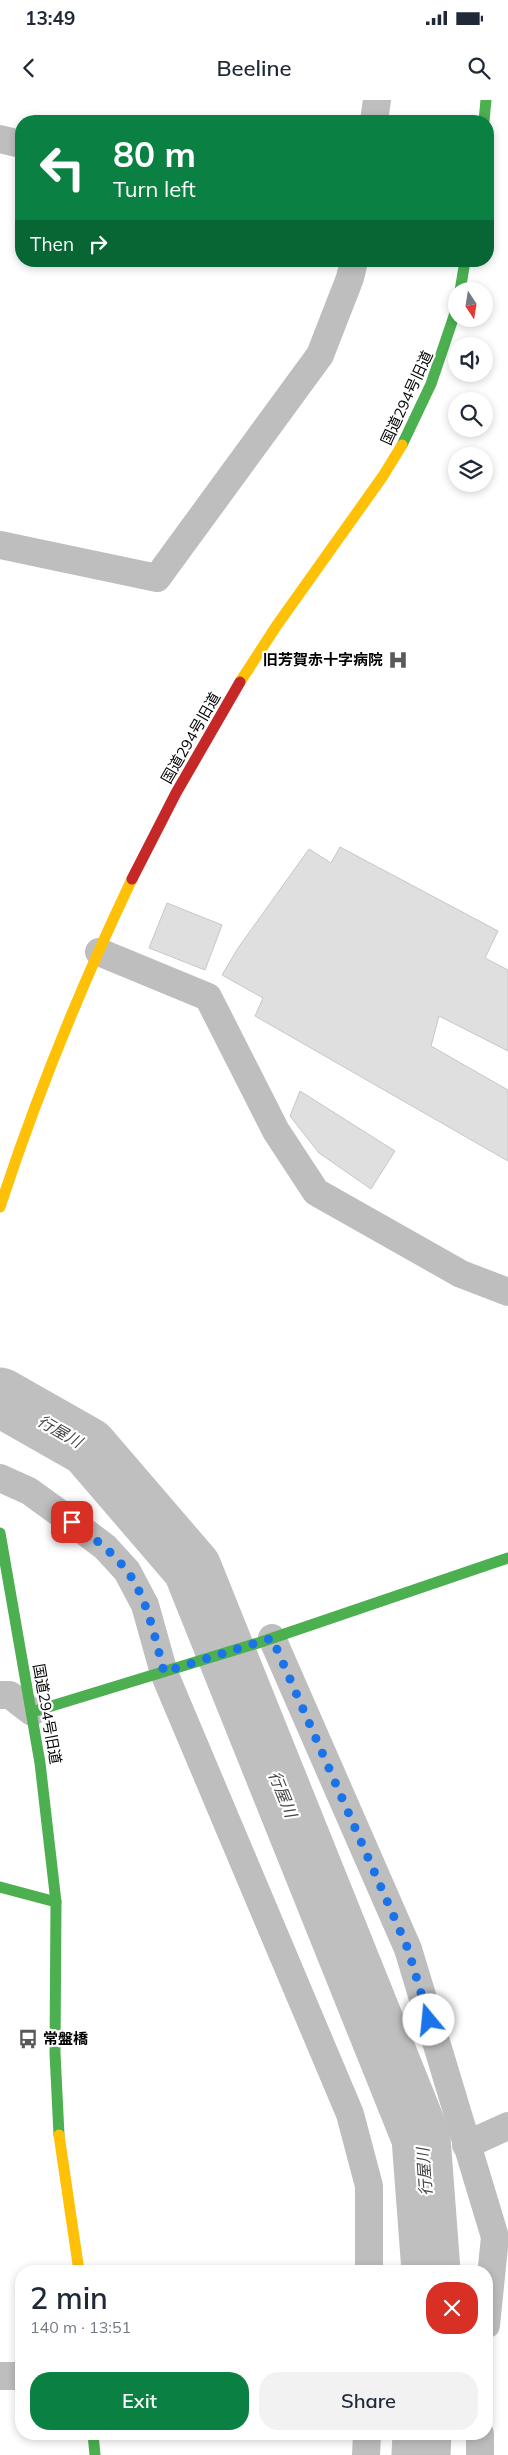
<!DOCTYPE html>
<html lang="en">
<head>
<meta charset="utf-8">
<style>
	body { margin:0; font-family:Mulish,"Noto Sans JP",sans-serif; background:#f2f2f3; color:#1f2937; height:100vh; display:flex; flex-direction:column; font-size:19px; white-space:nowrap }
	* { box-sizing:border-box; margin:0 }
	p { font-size:16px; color:#747a83 }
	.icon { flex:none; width:28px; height:28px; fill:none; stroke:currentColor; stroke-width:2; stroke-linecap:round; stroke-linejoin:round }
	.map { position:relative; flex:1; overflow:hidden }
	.panel { position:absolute; left:15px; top:2165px; width:478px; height:175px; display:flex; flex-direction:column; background:#fff; border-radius:20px; box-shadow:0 2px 8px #0003 }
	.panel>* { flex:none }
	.top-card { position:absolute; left:15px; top:15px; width:479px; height:152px; border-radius:20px; box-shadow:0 2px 8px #0003; background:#0b8043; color:#fff; overflow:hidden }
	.needle { width:32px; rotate:168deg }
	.tools { position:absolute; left:448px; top:182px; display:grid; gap:10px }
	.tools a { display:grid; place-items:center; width:45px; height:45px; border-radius:50%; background:#fff; box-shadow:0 2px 8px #0003; font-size:25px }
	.pin { position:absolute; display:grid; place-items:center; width:42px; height:42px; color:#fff; margin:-21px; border-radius:10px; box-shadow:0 2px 8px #0006 }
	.me { position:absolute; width:55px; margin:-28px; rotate:343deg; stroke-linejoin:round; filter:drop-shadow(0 0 4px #0008) }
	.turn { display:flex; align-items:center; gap:18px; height:105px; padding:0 15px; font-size:22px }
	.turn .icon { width:65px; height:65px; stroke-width:2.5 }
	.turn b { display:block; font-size:35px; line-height:42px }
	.then { display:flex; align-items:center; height:48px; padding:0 15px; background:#0003; gap:10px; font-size:19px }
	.round { display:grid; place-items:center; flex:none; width:52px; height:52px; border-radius:20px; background:#f2f2f3 }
	.head { display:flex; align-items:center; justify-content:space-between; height:85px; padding:0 15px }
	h1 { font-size:30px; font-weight:600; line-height:38px }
	.primary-button { display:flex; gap:10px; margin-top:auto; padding:10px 15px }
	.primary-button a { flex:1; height:58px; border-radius:20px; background:#0b8043; color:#fff; font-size:20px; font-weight:600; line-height:58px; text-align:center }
	.primary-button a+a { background:#f2f2f3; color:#1f2937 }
	.status { display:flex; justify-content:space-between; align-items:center; height:35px; padding:0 25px; background:#fff; direction:ltr }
	.status svg { height:14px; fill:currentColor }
	header { display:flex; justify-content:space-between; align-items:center; height:65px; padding:0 15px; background:#fff; font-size:22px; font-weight:600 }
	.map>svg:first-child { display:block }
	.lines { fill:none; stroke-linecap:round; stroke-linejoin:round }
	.river { stroke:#bfbfbf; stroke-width:59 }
	.building { fill:#dfdfdf; stroke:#c7c7c7 }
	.street { stroke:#bebebe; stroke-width:28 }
	.fast { stroke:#4caf50; stroke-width:11 }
	.slow { stroke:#ffc107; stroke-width:11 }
	.jam { stroke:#c62828; stroke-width:11 }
	.route { stroke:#1a73e8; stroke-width:9; stroke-dasharray:0 16.2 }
	.labels { text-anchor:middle; stroke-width:4.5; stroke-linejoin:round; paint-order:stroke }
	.street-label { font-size:15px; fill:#000; stroke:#fff }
	.poi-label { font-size:15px; font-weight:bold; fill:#000; stroke:#fff; text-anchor:end }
	.water-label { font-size:16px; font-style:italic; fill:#444; stroke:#fff }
</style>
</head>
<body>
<div class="status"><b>13:49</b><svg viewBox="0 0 49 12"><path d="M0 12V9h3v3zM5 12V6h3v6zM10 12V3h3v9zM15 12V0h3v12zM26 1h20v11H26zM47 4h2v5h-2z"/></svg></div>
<header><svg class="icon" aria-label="back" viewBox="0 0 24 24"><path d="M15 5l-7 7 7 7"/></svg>Beeline<svg class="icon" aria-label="search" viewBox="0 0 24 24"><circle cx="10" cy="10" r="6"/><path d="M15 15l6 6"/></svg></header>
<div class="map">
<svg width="508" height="2355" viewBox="0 0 508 2355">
	<rect width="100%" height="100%" fill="#fff"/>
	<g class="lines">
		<g class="river">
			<polyline points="0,1297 88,1347 192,1468 421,2038 431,2171"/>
			<polyline points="421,2355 422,2334"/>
		</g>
	</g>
	<g class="building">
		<polygon points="340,747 498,831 485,858 508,870 508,951 439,916 431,946 508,990 508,1061 255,916 263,898 222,875 238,848 309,749 331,763"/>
		<polygon points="167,803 222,825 205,870 149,848"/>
		<polygon points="300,991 395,1051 371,1089 319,1053 290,1016"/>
	</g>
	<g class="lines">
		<g class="street">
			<polyline points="374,21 377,0"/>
			<polyline points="0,39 21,44"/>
			<polyline points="0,445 157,478 320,255 350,178 354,161"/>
			<polyline points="99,852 208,897 276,1031 316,1092 461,1174 508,1192"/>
			<polyline points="0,1378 29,1391 72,1422 105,1447 127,1471 145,1505 164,1573 350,2014 369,2086 369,2171"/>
			<polyline points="272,1538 408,1849 495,2137 486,2225"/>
			<polyline points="0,1595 10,1595 32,1612"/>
			<polyline points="466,2045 508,2026"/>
			<polyline points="0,2276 21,2276"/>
			<polyline points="366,2355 367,2334"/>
			<polyline points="480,2355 480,2334"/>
		</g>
		<g class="fast">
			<polyline points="484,21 486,0"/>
			<polyline points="460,191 465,161"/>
			<polyline points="402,345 431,284 456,210"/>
			<polyline points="0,1433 40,1663 56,1802"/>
			<polyline points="32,1612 261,1542 508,1458"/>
			<polyline points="0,1787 56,1802 55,1953 59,2035"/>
			<polyline points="93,2334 95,2355"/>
		</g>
		<g class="slow">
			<polyline points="240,582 277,525 383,376 402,345"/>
			<path d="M 0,1107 C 37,994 81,886 132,779"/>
			<polyline points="59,2035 79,2171"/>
		</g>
		<polyline class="jam" points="132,779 176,693 240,582"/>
	</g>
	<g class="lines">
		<path class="route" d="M 72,1422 C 91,1436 112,1451 127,1471 C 148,1499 155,1539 164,1572 L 272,1538 L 408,1849 L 429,1920"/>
	</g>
	<defs>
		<symbol id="hospital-bare" viewBox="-9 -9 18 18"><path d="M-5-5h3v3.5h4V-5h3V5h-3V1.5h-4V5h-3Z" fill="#595959" stroke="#fff" stroke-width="2.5" paint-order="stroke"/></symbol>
		<symbol id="bus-bare" viewBox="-9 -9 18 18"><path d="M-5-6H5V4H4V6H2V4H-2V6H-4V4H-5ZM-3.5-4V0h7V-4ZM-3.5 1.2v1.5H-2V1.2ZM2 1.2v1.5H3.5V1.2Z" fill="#595959" stroke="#fff" stroke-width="2.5" paint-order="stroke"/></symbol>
	</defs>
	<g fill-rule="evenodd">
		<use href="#hospital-bare" x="384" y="546" width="28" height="28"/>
		<use href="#bus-bare" x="14" y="1925" width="28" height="28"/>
	</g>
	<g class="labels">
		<g class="street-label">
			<text transform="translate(407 298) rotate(-65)" y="5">国道294号旧道</text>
			<text transform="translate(191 638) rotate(-60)" y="5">国道294号旧道</text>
			<text transform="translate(47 1614) rotate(80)" y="5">国道294号旧道</text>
		</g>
		<g class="poi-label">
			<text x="383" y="565">旧芳賀赤十字病院</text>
			<text x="43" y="1944" text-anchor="start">常盤橋</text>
		</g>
		<g class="water-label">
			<text transform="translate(60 1331) rotate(30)" y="6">行屋川</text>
			<text transform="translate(283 1694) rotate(68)" y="6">行屋川</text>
			<text transform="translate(424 2072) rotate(-94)" y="6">行屋川</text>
		</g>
	</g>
</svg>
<div class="tools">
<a><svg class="needle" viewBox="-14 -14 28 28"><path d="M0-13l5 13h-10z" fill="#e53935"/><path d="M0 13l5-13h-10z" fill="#747a83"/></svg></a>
<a><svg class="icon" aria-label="sound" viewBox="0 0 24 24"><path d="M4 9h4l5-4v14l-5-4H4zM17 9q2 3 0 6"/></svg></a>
<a><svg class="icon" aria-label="search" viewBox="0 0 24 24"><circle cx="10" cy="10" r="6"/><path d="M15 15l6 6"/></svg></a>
<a><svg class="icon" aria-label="layers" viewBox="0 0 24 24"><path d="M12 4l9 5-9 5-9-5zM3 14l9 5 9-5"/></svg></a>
</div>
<div class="pin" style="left:72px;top:1422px;background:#d93025"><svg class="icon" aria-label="arrive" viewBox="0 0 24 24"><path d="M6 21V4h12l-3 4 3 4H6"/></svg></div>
<svg class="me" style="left:429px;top:1920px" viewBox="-20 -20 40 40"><circle r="19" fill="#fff"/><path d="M0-13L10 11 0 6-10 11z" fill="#1a73e8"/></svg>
<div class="top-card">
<div class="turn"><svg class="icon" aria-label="left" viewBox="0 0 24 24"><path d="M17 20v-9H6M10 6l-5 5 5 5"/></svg><div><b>80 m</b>Turn left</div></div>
<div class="then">Then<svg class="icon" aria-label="right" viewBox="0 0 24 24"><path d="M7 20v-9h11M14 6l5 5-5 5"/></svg></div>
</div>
<section class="panel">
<div class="head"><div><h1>2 min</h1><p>140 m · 13:51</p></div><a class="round" style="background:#d93025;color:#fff"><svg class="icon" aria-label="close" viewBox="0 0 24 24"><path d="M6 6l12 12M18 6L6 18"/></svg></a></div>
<div class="primary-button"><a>Exit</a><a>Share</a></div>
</section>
</div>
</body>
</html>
